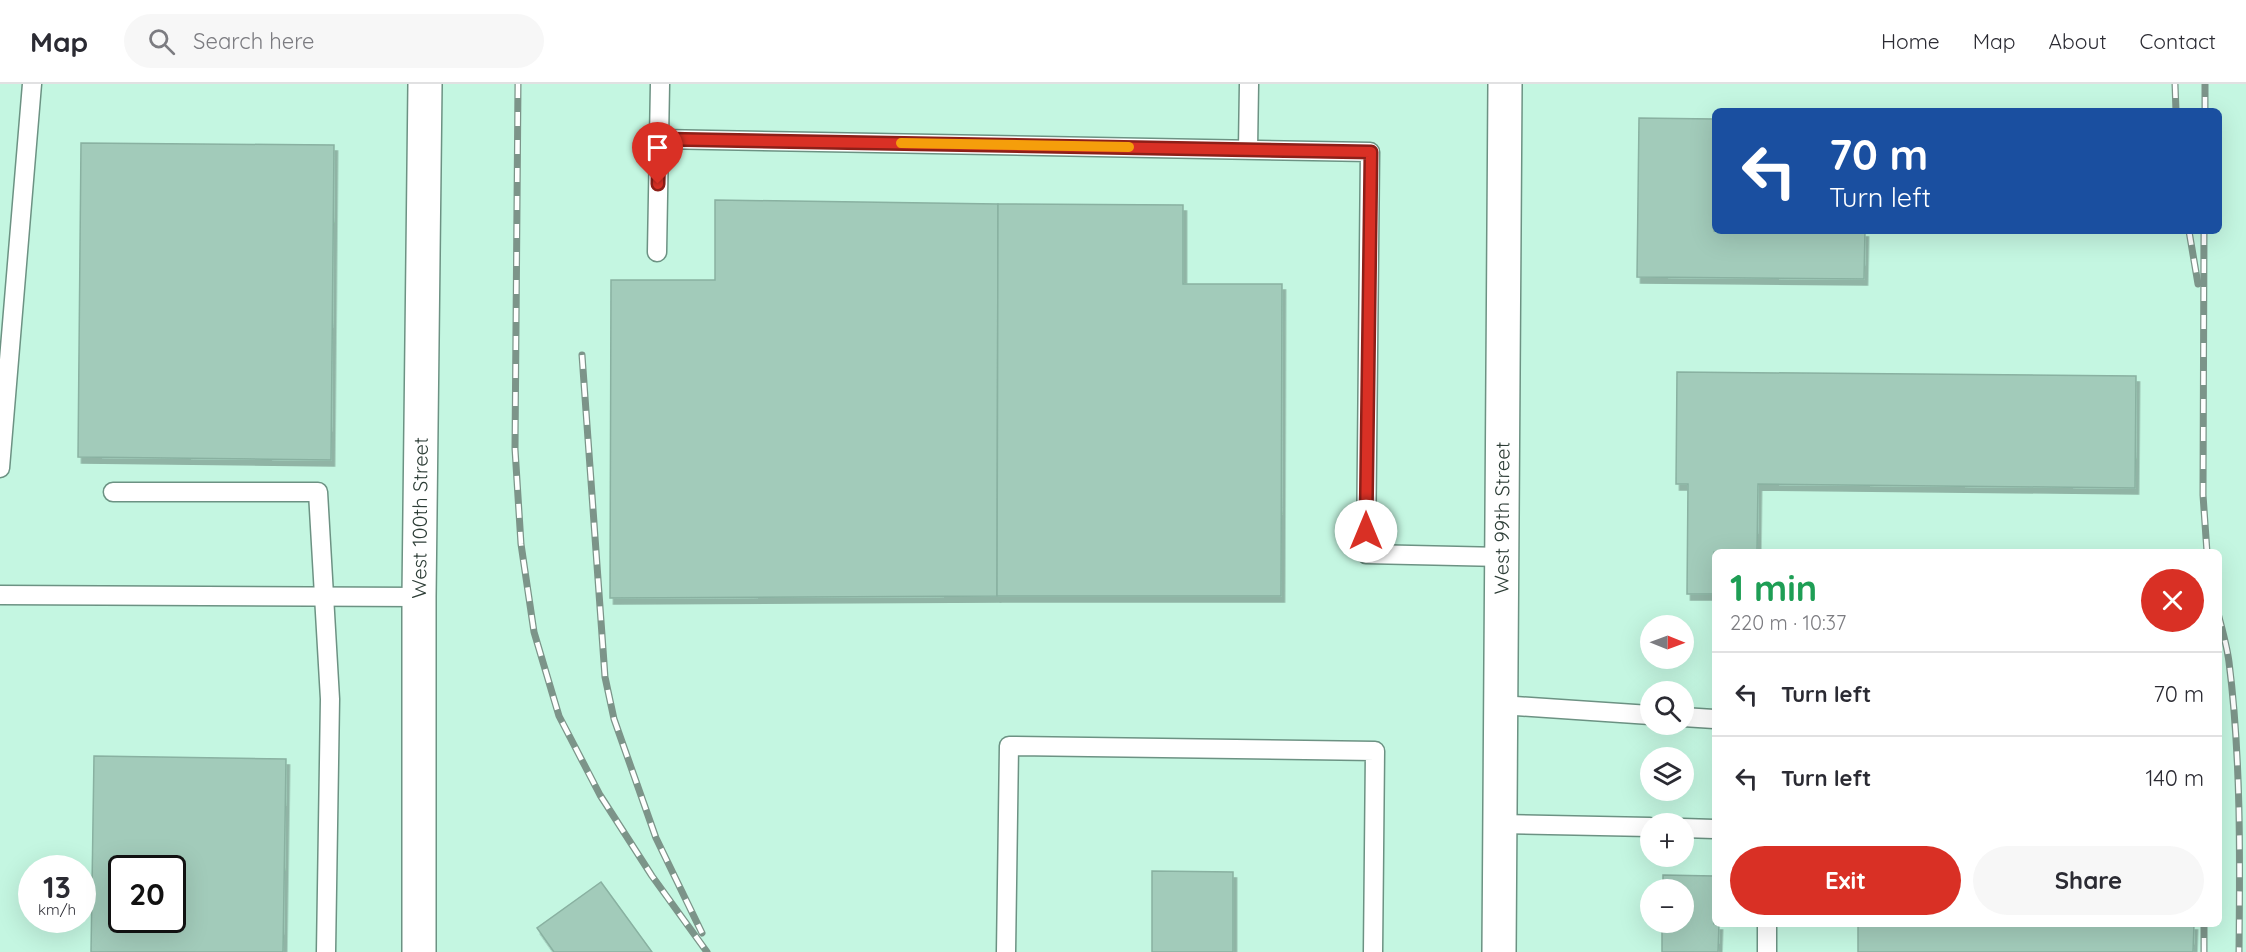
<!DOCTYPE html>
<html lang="en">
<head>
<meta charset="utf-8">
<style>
	body { margin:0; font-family:Quicksand,sans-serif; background:#f7f7f7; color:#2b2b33; height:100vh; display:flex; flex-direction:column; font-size:22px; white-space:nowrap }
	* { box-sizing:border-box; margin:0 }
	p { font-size:20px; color:#7c7c81 }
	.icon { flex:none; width:33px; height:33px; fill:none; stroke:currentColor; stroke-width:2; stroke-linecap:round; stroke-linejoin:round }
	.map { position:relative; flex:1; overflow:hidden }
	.sheet { position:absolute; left:1712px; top:465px; width:510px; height:378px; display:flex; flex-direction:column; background:#fff; border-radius:9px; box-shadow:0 6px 24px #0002 }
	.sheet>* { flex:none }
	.top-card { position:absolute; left:1712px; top:24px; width:510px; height:126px; border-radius:9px; box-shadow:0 6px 24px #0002; background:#1a4fa0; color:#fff; overflow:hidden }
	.needle { width:39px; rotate:91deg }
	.fabs { position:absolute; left:1640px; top:531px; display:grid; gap:12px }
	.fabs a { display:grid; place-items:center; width:54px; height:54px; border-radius:50%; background:#fff; box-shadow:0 6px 24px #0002; font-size:30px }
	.speed { position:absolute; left:18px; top:771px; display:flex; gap:12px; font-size:30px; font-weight:700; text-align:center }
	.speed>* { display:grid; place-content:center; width:78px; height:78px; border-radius:50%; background:#fff; box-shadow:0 6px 24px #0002; line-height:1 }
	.speed small { font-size:15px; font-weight:400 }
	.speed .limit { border:3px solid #111; border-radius:9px; background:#fff; color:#111 }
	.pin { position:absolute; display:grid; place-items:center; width:51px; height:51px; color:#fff; margin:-62px -26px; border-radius:50% 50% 50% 0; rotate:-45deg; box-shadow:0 0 6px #0007 }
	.pin .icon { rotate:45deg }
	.me { position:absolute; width:66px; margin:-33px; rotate:0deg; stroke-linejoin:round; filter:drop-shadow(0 0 4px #0008) }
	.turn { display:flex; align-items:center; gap:21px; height:126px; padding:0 18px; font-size:27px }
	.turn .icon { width:78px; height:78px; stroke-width:2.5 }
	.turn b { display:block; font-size:42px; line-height:51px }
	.round { display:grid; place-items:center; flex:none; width:63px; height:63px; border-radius:32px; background:#f7f7f7 }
	.head { display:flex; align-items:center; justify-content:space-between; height:102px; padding:0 18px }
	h1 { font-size:36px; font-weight:700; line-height:45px; color:#1e9e55 }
	.cta { display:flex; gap:12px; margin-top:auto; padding:12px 18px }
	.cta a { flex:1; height:69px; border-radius:36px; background:#d93025; color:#fff; font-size:24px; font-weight:700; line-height:69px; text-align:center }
	.cta a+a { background:#f7f7f7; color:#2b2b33 }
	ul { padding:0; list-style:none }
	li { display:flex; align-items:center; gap:18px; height:84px; padding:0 18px; border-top:2px solid #e1e1e2 }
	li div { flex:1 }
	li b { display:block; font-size:22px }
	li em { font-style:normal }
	header { display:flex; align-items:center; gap:36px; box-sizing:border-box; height:84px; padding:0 30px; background:#fff; border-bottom:2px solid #e1e1e2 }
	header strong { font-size:28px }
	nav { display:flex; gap:33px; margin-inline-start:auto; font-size:21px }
	.search { width:420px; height:54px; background:#f7f7f7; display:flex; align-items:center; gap:15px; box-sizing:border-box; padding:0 21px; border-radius:33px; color:#7c7c81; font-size:22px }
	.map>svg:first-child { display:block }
	.built { fill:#c4f6e1; fill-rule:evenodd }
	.building { fill:#a2cbba; stroke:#89b1a1; stroke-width:1.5; fill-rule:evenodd; filter:url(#shadow) }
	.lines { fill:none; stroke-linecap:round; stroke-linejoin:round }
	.lane-casing { stroke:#6c9283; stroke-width:21 }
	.street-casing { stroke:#6c9283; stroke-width:36 }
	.secondary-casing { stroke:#6c9283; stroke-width:36 }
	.lane { stroke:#fff; stroke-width:18 }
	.street { stroke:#fff; stroke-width:33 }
	.secondary { stroke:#fff; stroke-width:33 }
	.rail-casing { stroke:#7c9489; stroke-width:7 }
	.rail { stroke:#fff; stroke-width:4.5; stroke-dasharray:14; stroke-linecap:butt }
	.route-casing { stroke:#8d1f18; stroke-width:15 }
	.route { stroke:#d93025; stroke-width:10 }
	.slow { stroke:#f59e0b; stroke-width:10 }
	.labels { text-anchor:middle; stroke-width:4.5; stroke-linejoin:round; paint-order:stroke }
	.street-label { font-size:20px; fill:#2d3d36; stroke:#fff }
</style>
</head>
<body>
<header>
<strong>Map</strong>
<div class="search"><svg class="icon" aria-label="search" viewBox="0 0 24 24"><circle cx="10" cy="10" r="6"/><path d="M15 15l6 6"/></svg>Search here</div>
<nav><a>Home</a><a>Map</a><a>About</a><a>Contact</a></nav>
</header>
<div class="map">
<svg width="2246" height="868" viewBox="0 0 2246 868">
	<defs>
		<filter id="shadow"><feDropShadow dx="3.5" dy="6" stdDeviation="0" flood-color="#0004"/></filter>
	</defs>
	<rect width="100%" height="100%" fill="#ddfff0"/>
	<path class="built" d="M 0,0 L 2246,0 L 2246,868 L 0,868 ZM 1714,27 L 2218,27 L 2218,147 L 1714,147 ZM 1714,468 L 2218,468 L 2218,840 L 1714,840 ZM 1650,542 L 1683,542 L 1683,574 L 1650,574 ZM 1650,608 L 1683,608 L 1683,640 L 1650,640 ZM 1650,674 L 1683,674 L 1683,706 L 1650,706 ZM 1650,740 L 1683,740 L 1683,772 L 1650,772 ZM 32,784 L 82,784 L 82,836 L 32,836 ZM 122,784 L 172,784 L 172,836 L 122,836 ZM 1650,806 L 1683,806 L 1683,838 L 1650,838 Z"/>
	<g class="building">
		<polygon points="1639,34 1714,35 1714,147 1865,147 1864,195 1637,193"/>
		<polygon points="81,59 334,61 331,376 78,373"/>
		<polygon points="715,116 998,120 997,512 610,514 611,196 715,196"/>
		<polygon points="998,120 1183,121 1183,200 1282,200 1281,512 997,512"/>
		<polygon points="1677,288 2136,292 2135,404 1758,400 1757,468 1714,468 1714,510 1687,510 1688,400 1676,400"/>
		<path d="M 94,672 L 286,675 L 283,868 L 91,868 ZM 122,784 L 172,784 L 172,836 L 122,836 Z"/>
		<polygon points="1152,787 1233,788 1233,868 1152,868"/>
		<polygon points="1663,791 1714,792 1714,840 1719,840 1718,868 1662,868 1662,838 1683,838 1683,806 1663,806"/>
		<polygon points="601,798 652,868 554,868 537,844"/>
		<polygon points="1858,840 2194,840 2193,868 1858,868"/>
	</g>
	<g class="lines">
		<defs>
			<g id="lane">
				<polyline points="659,55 1370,68 1366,470 1502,473"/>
				<polyline points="1248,65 1249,0"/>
				<polyline points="657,168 660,0"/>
				<polyline points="0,384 32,0"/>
				<polyline points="113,408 318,408 330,615 326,868"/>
				<polyline points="0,511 419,513"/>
				<polyline points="1501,621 1650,631"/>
				<polyline points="1683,633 1714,635"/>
				<polyline points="1500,740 1650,743"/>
				<polyline points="1683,744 1714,745"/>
				<polyline points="1006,868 1009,662 1375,667 1373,868"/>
				<polyline points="1767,868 1767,840"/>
			</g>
			<g id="street">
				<path id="s1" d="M 419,868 L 419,513 L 425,0"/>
			</g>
			<g id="secondary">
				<path id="s2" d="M 1499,868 L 1505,0"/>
			</g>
		</defs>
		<use href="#lane" class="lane-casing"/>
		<use href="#street" class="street-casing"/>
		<use href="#secondary" class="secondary-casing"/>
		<use href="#lane" class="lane"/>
		<use href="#street" class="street"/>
		<use href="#secondary" class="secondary"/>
		<defs>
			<g id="rail">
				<polyline points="518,0 515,365 521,460 534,548 559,632 600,711 652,792 707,868"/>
				<polyline points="2175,0 2176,27"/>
				<polyline points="2205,27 2205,0"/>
				<polyline points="2189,147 2198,200"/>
				<polyline points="2204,147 2203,411 2207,468"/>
				<polyline points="582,271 605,593 614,635 656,754 702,849"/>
				<path d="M 2218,529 C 2222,545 2227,562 2229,578 C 2241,674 2240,772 2239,868"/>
				<polyline points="2204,868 2204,840"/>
			</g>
		</defs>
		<use href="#rail" class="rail-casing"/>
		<use href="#rail" class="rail"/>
	</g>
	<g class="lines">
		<defs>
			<polyline id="route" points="658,100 659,55 1371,68 1366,447"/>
		</defs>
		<use href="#route" class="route-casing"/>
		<use href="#route" class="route"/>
		<polyline class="slow" points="901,59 1129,63"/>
	</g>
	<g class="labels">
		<g class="street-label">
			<text dy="7" stroke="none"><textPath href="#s1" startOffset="434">West 100th Street</textPath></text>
			<text dy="7" stroke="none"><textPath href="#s2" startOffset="434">West 99th Street</textPath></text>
		</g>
	</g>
</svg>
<div class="fabs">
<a><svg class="needle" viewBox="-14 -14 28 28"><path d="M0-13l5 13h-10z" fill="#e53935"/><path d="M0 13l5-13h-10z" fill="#7c7c81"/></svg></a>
<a><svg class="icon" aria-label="search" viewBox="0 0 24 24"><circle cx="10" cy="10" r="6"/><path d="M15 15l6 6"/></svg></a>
<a><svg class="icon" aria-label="layers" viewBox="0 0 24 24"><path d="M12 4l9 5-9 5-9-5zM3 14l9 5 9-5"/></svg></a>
<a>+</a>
<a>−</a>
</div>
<div class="speed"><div>13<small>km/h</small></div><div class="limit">20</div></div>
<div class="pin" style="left:658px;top:100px;background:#d93025"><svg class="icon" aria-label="arrive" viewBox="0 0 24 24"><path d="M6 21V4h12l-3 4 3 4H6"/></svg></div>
<svg class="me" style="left:1366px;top:447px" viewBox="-20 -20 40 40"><circle r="19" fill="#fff"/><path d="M0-13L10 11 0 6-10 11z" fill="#d93025"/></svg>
<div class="top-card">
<div class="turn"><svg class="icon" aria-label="left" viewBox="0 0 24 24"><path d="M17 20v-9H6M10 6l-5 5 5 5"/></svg><div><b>70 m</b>Turn left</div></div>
</div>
<section class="sheet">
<div class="head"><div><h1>1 min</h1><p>220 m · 10:37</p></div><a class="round" style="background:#d93025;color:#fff"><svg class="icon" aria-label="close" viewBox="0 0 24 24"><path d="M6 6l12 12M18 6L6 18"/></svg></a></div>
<ul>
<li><svg class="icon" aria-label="left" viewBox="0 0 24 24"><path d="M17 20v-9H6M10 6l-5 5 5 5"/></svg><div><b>Turn left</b></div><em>70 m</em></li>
<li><svg class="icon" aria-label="left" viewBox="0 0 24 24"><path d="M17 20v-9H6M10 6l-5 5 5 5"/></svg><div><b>Turn left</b></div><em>140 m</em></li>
</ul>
<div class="cta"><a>Exit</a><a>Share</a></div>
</section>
</div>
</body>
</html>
